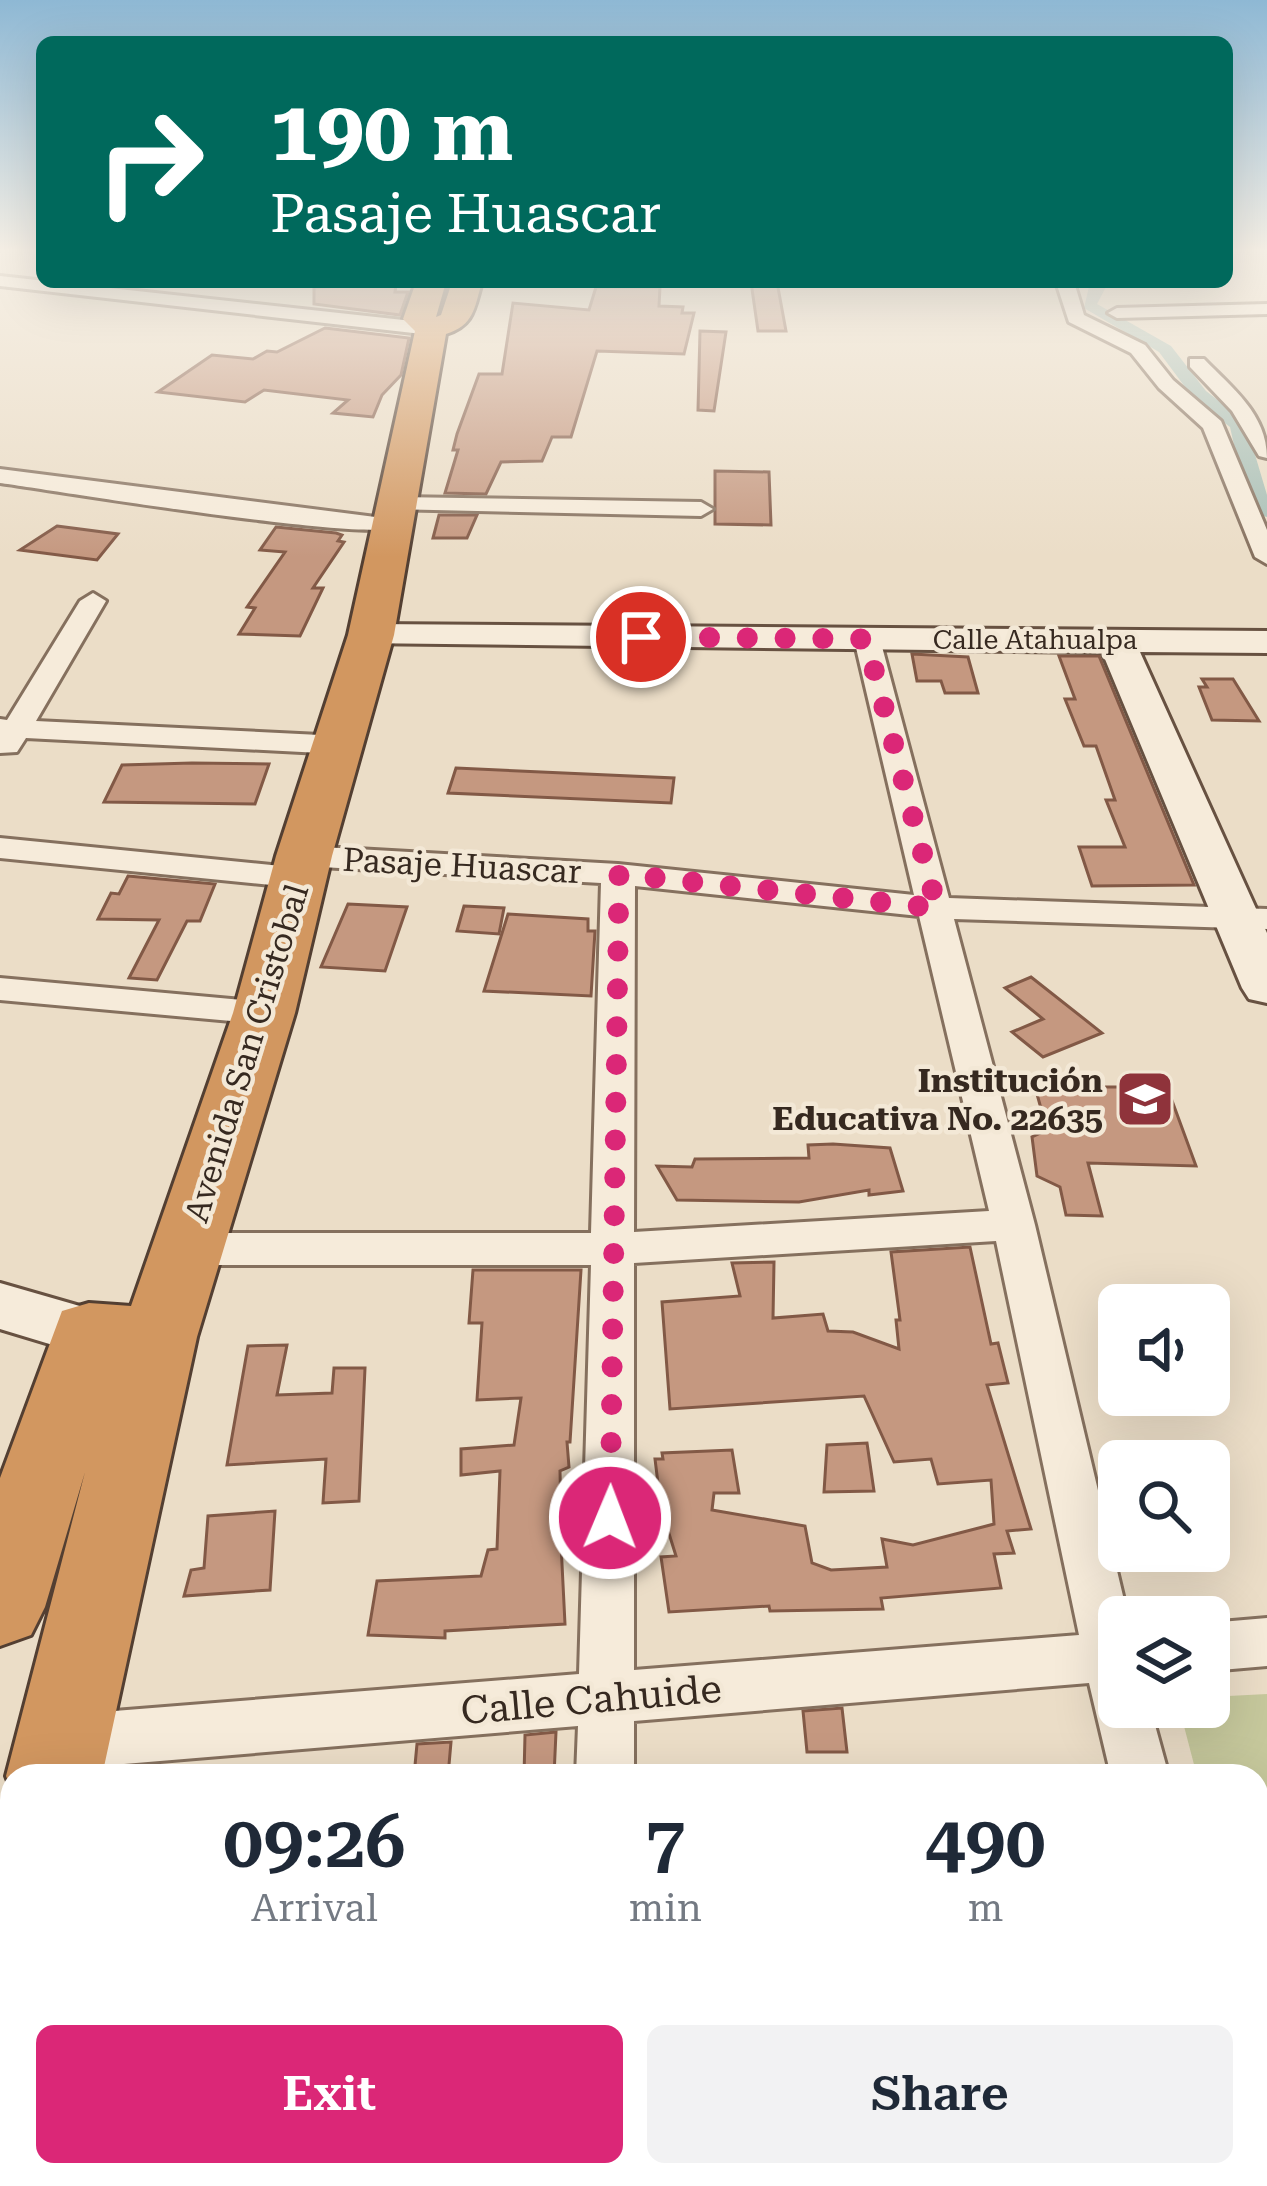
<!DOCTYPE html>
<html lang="en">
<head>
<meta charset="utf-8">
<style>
	body { margin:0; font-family:"Roboto Serif",serif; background:#f2f2f3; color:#1f2937; height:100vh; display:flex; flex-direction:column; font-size:45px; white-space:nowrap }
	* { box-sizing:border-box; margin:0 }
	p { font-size:39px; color:#747a83 }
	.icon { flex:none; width:66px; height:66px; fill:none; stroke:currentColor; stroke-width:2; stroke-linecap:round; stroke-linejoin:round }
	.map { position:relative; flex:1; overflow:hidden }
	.sheet { position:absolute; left:0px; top:1764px; width:1269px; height:423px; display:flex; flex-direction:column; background:#fff; border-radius:36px 36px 0 0; box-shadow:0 12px 48px #0002 }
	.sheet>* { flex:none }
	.guide { position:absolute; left:36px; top:36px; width:1197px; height:252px; border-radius:18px; box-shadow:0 12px 48px #0002; background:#00695c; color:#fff; overflow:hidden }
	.controls { position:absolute; left:1098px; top:1284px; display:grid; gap:24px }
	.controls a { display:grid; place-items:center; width:132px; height:132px; border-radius:18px; background:#fff; box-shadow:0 12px 48px #0002; font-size:60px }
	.pin { position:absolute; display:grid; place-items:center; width:102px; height:102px; color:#fff; margin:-51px; border:6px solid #fff; border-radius:50%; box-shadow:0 3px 12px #0007 }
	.me { position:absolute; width:132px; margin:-66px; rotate:1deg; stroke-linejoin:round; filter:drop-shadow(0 0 9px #0008) }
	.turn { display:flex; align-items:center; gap:42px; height:252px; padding:0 36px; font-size:54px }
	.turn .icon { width:156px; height:156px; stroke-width:2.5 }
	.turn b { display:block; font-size:84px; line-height:102px }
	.eta { display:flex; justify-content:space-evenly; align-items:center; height:204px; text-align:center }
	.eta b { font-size:72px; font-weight:600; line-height:84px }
	.primary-button { display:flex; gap:24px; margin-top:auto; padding:24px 36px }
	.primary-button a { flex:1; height:138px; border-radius:18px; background:#db2777; color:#fff; font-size:48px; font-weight:600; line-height:138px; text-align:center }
	.primary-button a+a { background:#f2f2f3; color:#1f2937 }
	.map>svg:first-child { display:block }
	.green { fill:#c6c89c }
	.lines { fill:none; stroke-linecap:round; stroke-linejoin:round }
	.canal { fill:#a8bfb6; fill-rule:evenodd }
	.building { fill:#c59880; stroke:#825946; stroke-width:3 }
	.street-casing { stroke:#85705e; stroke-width:6 }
	.secondary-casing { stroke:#675141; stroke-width:6 }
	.highway-casing { stroke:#533f32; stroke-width:6 }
	.street { fill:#f6ebda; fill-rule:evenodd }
	.secondary { fill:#f6ebda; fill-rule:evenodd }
	.highway { fill:#d29760; fill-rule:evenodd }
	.route { stroke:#db2777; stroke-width:21; stroke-dasharray:0 37.8 }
	.labels { text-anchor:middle; stroke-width:9; stroke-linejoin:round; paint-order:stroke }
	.far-street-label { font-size:27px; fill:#362920; stroke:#f3e8d6 }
	.street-label { font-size:33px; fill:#362920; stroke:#f3e8d6 }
	.poi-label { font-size:33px; font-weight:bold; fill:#362920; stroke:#f3e8d6; text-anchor:end }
	.near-street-label { font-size:39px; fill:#362920; stroke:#f3e8d6 }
</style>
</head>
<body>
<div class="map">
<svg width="1267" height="2186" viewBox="0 0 1267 2186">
	<rect width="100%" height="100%" fill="#ebddc7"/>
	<polygon class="green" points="1267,1694 1267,2037 1257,1999 1257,1776 1197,1776 1179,1707 1209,1707 1209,1697"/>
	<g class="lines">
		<polygon class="canal" points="1090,282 1104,282 1106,287 1097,304 1171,346 1206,391 1245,421 1267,495 1267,517 1260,515 1244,490 1230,427 1194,399 1159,352 1084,308"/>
	</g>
	<g class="building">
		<polygon points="751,282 777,282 786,331 758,331"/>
		<polygon points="396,285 395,292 408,292 400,315 314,304 314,287"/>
		<polygon points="596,287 660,287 659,306 683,307 682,313 694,313 684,354 597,351 571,437 552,437 542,461 501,462 486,494 445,493 458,450 453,450 457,434 479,374 502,374 513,303 589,310"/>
		<polygon points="325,328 409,338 401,375 382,395 373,417 333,413 348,400 264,390 245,402 158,392 212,355 253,359 267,351 277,352"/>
		<polygon points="700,331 726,332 714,411 698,410"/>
		<polygon points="715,471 769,472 771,525 715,524"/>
		<polygon points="439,515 477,515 467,538 433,538"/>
		<polygon points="57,526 118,534 97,560 20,550"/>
		<polygon points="276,527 336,533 342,535 338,541 344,542 313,588 323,588 300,636 239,634 255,608 247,607 285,552 260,550"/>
		<polygon points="912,654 968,657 978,693 945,693 941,681 917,681"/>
		<polygon points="1059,656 1099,656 1194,885 1092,886 1079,847 1125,847 1106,800 1115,800 1096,746 1084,746 1065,699 1075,699"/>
		<polygon points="1202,679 1233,679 1259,721 1212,720 1199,687 1207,687"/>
		<polygon points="192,763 269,764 255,804 104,802 122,765"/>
		<polygon points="456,768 674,778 671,803 448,793"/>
		<polygon points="128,876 215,884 200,921 187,921 157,980 129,978 159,920 98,919 111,893 119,894"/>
		<polygon points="348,904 407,907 385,971 321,967"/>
		<polygon points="464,906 504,908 499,934 457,931"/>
		<polygon points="508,914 588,919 588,931 595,931 591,996 484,991"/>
		<polygon points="1031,977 1102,1033 1043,1057 1012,1032 1043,1019 1005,988"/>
		<polygon points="1035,1087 1167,1087 1196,1166 1088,1163 1102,1216 1066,1215 1060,1187 1037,1176 1032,1137 1047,1130"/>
		<polygon points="833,1144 890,1148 903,1191 869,1195 869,1190 799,1202 677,1200 657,1166 692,1167 695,1159 809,1158 808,1145"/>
		<polygon points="970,1247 991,1344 998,1343 1008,1383 987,1385 1031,1529 1007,1531 1014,1553 994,1554 1001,1588 881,1598 883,1609 770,1611 769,1606 669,1612 661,1557 676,1556 661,1508 655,1459 663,1459 662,1453 732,1450 739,1493 714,1493 712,1510 805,1526 812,1563 831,1570 887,1567 882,1539 913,1545 994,1524 991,1480 938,1484 931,1459 894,1462 864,1396 670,1409 662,1302 740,1296 732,1263 774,1262 773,1318 823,1314 828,1331 853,1332 899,1349 896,1320 900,1320 891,1252"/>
		<polygon points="473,1270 581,1270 570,1442 567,1442 569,1467 560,1471 561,1516 570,1517 561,1544 565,1624 445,1631 445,1638 368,1635 377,1581 481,1576 488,1550 497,1549 500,1471 461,1475 461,1449 514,1445 521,1398 477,1400 482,1323 469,1323"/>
		<polygon points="287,1345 277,1395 332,1393 334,1368 365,1368 359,1501 323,1503 326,1459 227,1465 248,1346"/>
		<polygon points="867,1443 874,1491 824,1492 827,1445"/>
		<polygon points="275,1511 270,1590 184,1596 191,1570 204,1568 208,1516"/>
		<polygon points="842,1708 847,1752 807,1752 803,1711"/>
		<polygon points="556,1732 554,1776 524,1776 525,1735"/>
		<polygon points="451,1742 448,1776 414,1776 417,1744"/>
	</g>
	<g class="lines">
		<defs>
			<g id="street">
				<polygon points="0,276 431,323 440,329 431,335 0,286"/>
				<polygon points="1056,282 1074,282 1084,315 1145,345 1173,380 1221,421 1267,530 1267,564 1255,557 1203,428 1159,388 1131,353 1069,322"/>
				<polygon points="1267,304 1267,314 1117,318 1108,313 1117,308"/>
				<path d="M 1190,359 L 1204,359 C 1232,388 1267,414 1267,458 L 1259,456 L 1232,411 L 1190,367 Z"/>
				<path d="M 0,469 L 391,519 L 403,526 C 381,545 52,490 0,483 Z"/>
				<polygon points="398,497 701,502 713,509 701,516 390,509 386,504"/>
				<polygon points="93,593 106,601 36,721 340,736 355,745 340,754 26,738 17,752 0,753 0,719 7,720 80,601"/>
				<path d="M 867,631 L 880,639 L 949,898 L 1267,909 L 1267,929 L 954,919 L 1035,1225 L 1128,1617 L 1119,1617 L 1119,1707 L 1150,1707 L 1169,1776 L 1111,1776 L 1089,1683 L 634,1721 L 634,1776 L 576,1776 L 578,1726 L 64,1769 L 44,1761 L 36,1742 L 44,1723 L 64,1715 L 579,1674 L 591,1265 L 185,1265 L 170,1260 L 163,1249 L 170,1238 L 185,1233 L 591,1233 L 601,883 L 304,866 L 288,856 L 304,846 L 618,864 L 914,895 L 854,639 ZM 635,886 L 919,916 L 989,1211 L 634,1232 ZM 996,1241 L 1079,1635 L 634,1670 L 634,1263 Z"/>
				<polygon points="0,838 301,868 318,878 301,888 0,858"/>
				<polygon points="0,978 264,1002 277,1005 282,1013 277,1021 264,1024 0,1000"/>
				<polygon points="1267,1618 1267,1666 1209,1671 1209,1623"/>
				<polygon points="1257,2149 1267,2161 1267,2186 1208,2186 1205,2175 1257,2175"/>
				<polygon points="563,2175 631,2175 630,2186 562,2186"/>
			</g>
			<g id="secondary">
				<polygon points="371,624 1267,631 1267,653 1140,652 1267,933 1267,1003 1249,999 1242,988 1102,652 358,643 352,635 358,627"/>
				<polygon points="0,1283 111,1315 120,1332 111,1349 89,1356 0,1329"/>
			</g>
			<g id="highway">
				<path d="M 416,282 L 446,282 L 436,317 L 441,315 L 452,282 L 482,282 C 474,309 474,325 446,334 L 394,635 L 332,856 L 295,1013 L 197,1337 L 102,1776 L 12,1776 L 12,1791 L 6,1776 L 85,1472 L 45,1607 L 31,1635 L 0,1646 L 0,1478 L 62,1311 L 89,1303 L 131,1306 L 233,1013 L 276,856 L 348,635 L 415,331 L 403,319 Z"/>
				<polygon points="12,1876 12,2019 0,2024 0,1881"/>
			</g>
		</defs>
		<use href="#street" class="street-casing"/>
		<use href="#secondary" class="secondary-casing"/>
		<use href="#highway" class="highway-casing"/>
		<use href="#street" class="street"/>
		<use href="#secondary" class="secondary"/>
		<use href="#highway" class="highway"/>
	</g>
	<linearGradient id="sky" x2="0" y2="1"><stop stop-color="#8eb8d4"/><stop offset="0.45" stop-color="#f6f0e6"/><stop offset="1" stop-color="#f6f0e6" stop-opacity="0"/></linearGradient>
	<rect width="1267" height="557" fill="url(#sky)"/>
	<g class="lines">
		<polyline class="route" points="610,1518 619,874 937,908 866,639 641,637"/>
	</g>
	<defs>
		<symbol id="school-square" viewBox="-11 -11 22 22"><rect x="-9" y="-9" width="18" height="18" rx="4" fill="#8f333b" stroke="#f3e8d6"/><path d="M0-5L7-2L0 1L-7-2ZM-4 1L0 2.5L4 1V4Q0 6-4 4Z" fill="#fff"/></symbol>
	</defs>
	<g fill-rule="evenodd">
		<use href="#school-square" x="1112" y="1066" width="66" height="66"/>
	</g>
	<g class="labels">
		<g class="far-street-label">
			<text x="1035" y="649">Calle Atahualpa</text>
		</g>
		<g class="street-label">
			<text transform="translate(462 865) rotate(3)" y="12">Pasaje Huascar</text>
			<text transform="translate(246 1053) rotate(-73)" y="12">Avenida San Cristobal</text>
		</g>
		<g class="poi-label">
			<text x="1103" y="1092">Institución<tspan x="1103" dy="38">Educativa No. 22635</tspan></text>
		</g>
		<g class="near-street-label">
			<text transform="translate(591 1699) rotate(-5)" y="14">Calle Cahuide</text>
		</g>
	</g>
</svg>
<div class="controls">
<a><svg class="icon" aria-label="sound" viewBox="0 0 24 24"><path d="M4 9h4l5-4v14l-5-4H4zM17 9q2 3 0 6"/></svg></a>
<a><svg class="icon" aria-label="search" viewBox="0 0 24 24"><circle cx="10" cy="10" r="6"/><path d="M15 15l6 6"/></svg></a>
<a><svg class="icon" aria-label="layers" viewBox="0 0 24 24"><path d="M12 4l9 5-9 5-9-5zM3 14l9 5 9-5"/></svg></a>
</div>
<div class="pin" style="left:641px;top:637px;background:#d93025"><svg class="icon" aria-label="arrive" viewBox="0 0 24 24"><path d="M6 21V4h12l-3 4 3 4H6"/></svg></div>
<svg class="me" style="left:610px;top:1518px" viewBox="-20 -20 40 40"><circle r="17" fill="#db2777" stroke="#fff" stroke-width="3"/><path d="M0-11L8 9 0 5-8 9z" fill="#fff"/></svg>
<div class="guide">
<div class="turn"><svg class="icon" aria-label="right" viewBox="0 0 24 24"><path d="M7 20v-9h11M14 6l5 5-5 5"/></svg><div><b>190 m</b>Pasaje Huascar</div></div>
</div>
<section class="sheet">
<div class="eta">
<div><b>09:26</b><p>Arrival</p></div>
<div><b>7</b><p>min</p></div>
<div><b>490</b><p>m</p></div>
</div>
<div class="primary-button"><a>Exit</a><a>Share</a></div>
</section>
</div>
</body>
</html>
